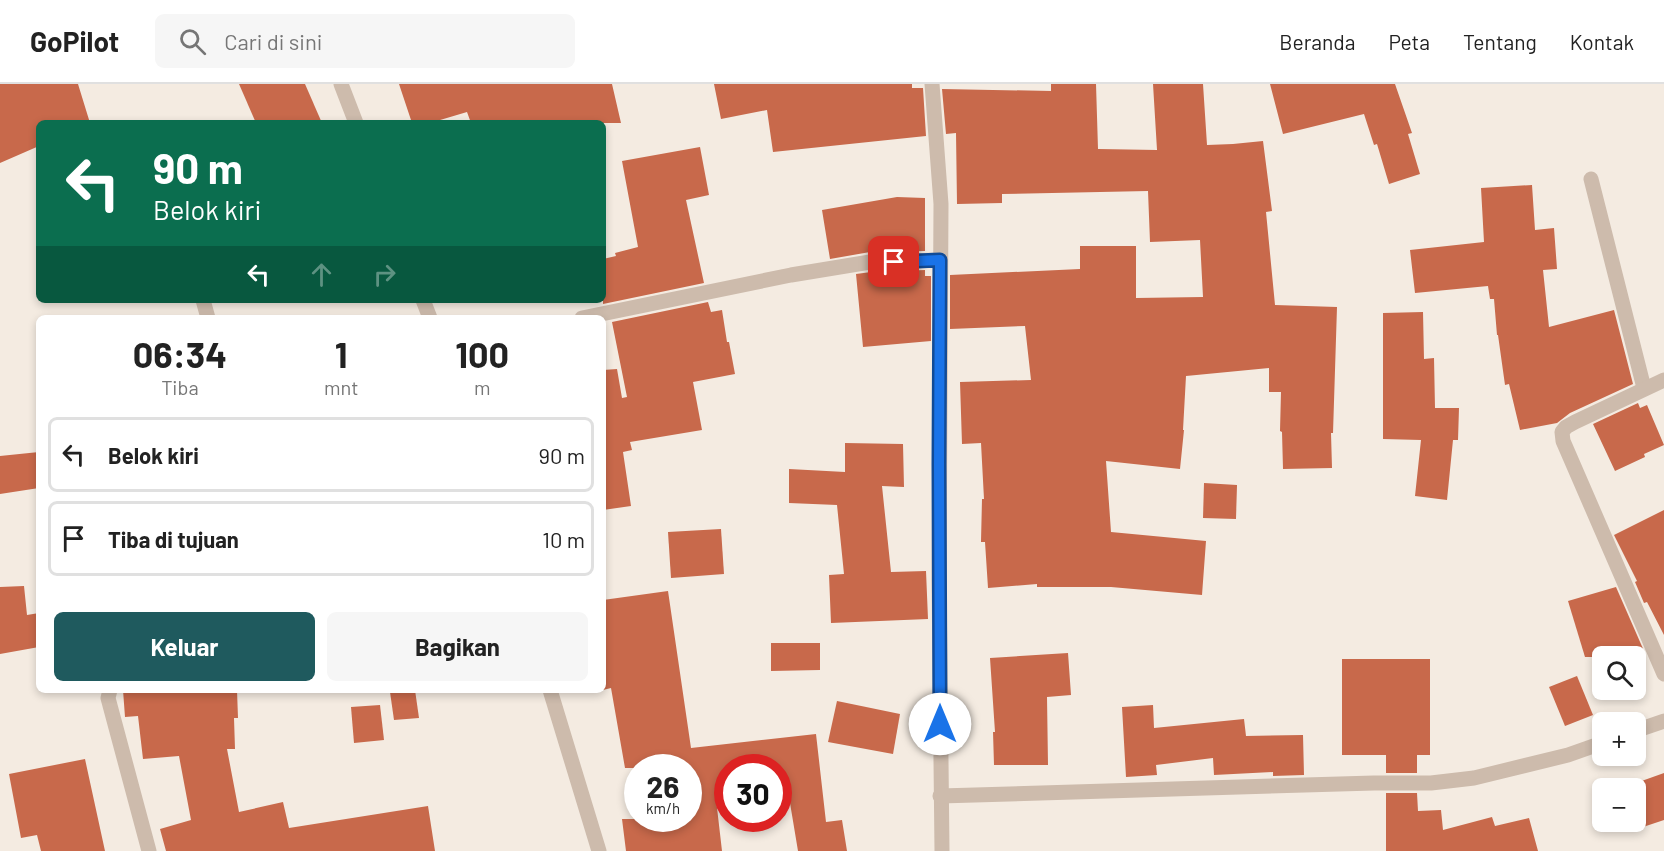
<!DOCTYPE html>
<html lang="id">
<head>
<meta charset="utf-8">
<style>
	body { margin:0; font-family:Barlow,sans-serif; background:#f6f6f6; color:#222; height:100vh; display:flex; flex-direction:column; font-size:22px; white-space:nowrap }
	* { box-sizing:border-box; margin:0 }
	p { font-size:20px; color:#767676 }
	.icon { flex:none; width:33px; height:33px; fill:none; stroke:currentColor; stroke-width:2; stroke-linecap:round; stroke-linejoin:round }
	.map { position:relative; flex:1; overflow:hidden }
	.side { position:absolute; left:36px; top:231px; width:570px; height:378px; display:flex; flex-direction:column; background:#fff; border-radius:9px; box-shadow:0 3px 9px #0003 }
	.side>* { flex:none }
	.top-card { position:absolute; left:36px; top:36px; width:570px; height:183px; border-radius:9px; box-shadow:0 3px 9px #0003; background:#0b6e4f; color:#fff; overflow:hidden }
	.controls { position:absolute; left:1592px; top:562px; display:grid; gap:12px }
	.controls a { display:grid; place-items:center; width:54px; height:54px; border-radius:9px; background:#fff; box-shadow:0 3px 9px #0003; font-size:30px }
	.speed { position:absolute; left:624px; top:670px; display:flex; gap:12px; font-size:30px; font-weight:700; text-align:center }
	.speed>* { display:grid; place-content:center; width:78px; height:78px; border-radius:50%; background:#fff; box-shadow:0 3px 9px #0003; line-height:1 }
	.speed small { font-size:15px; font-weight:400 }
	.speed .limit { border:9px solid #d22; background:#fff; color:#111 }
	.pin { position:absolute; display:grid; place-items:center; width:51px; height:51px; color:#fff; margin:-26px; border-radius:12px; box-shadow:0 3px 9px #0006 }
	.me { position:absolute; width:66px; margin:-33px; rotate:0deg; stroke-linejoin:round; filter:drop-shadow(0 0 4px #0008) }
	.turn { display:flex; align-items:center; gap:21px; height:126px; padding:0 18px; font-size:27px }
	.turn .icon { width:78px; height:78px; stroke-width:2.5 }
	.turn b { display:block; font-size:42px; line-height:51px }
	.lanes { display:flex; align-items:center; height:57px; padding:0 18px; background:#0003; justify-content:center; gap:30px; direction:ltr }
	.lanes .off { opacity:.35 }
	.eta { display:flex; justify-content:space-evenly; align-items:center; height:102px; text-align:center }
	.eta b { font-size:36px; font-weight:700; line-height:42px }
	.cta { display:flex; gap:12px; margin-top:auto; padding:12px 18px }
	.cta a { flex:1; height:69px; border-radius:9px; background:#1f5a5e; color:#fff; font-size:24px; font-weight:700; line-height:69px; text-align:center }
	.cta a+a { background:#f6f6f6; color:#222 }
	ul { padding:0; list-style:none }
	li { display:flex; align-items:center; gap:18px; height:75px; margin:0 12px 9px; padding:0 6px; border:3px solid #e0e0e0; border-radius:9px }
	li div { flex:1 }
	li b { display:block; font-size:22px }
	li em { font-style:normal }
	header { display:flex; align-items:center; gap:36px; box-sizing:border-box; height:84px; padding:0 30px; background:#fff; border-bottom:2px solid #e0e0e0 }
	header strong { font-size:28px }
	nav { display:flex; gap:33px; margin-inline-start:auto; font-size:21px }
	.search { width:420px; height:54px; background:#f6f6f6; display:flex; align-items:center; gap:15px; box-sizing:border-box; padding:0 21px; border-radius:9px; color:#767676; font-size:22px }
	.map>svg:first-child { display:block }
	.building { fill:#c8694b }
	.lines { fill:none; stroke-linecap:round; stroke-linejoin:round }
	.minor { stroke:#cdbbac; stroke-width:15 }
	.route-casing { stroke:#114b97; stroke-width:15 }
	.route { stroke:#1a73e8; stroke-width:10 }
</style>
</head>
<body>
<header>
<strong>GoPilot</strong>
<div class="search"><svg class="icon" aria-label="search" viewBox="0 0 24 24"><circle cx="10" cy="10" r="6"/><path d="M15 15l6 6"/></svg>Cari di sini</div>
<nav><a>Beranda</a><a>Peta</a><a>Tentang</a><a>Kontak</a></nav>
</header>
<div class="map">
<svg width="1664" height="767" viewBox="0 0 1664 767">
	<rect width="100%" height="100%" fill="#f4ebe1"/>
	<g class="building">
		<polygon points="0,0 78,0 90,39 39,39 39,62 0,79"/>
		<polygon points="239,0 305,0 322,39 256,39"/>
		<polygon points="399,0 612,0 621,39 471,39 467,28 430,39 412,39"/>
		<polygon points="714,0 912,0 912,4 923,4 926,52 773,68 767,26 721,35"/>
		<polygon points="1051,0 1096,0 1098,65 1157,66 1153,0 1203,0 1207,61 1233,60 1263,57 1272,127 1266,128 1275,221 1337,223 1333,349 1331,349 1332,384 1283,385 1282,348 1280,347 1281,308 1269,308 1269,284 1186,292 1183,346 1184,346 1180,385 1106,377 1111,448 1206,457 1202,511 1111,503 1037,503 1037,500 988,504 985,458 981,458 982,415 984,415 981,359 962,360 960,298 1031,296 1025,242 950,245 950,191 1080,185 1080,162 1136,162 1136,214 1203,213 1200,156 1150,158 1148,107 1002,110 1002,119 957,120 956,49 946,50 942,5 1051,7"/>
		<polygon points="1270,0 1395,0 1412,49 1408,50 1420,90 1389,100 1377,60 1374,61 1364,30 1283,50"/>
		<polygon points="700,63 709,111 686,116 704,199 603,220 603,175 616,172 615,169 638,163 622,77"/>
		<polygon points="1532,101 1535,146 1554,144 1557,185 1543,186 1549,243 1614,226 1633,300 1570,329 1557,339 1520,346 1509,300 1505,301 1498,251 1497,251 1494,215 1490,215 1488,202 1415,209 1410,166 1484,158 1481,104"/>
		<polygon points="897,113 925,114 925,167 870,168 830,175 822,126"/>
		<polygon points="925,186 925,192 931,192 931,257 863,263 856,190 871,188"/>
		<polygon points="708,218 711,228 722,226 727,258 729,258 735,290 693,298 702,346 630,358 632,366 623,368 631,422 603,426 603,286 617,285 622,314 627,313 612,238"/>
		<polygon points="1423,228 1424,275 1434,274 1435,324 1459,324 1458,356 1453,356 1447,416 1415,412 1421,356 1383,355 1383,229"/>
		<polygon points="1638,319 1640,324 1647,321 1664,361 1644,370 1645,373 1615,387 1593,340"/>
		<polygon points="845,359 903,360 904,403 882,402 891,488 926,487 928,535 831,539 829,491 844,490 837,421 789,419 789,385 845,388"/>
		<polygon points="39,368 39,404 0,410 0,372"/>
		<polygon points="1204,399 1237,401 1236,435 1203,434"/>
		<polygon points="1664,426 1664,551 1647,518 1644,519 1635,498 1637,497 1614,451"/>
		<polygon points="721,445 724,490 671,494 668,448"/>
		<polygon points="24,502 27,531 39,529 39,563 0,570 0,503"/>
		<polygon points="1616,503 1644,567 1625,573 1585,573 1568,517"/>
		<polygon points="668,507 691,664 816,650 826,738 842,736 847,767 798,767 788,707 778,708 778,684 728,684 728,714 716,715 722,767 626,767 622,735 688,735 688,684 625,684 611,604 603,606 603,516"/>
		<polygon points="771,559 820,559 820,586 771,587"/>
		<polygon points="1068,569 1071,611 1047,613 1048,681 994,681 993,648 995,648 990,574"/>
		<polygon points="1342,575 1430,575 1430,671 1417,671 1417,689 1386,689 1386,671 1342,671"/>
		<polygon points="1577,592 1593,631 1565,642 1549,603"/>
		<polygon points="123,606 237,606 238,634 234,634 235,665 227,665 239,728 283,718 289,744 428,722 435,767 166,767 160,745 191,736 179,672 143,675 138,632 125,633"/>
		<polygon points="405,606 415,606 419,634 394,636 390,608"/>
		<polygon points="837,617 900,630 893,670 828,658"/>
		<polygon points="380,621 384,656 354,659 351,623"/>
		<polygon points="1153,621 1154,644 1244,635 1246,652 1303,651 1304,691 1273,692 1273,688 1214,691 1213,674 1156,681 1157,691 1126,693 1122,623"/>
		<polygon points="85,675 105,767 41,767 37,751 21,754 9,690"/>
		<polygon points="1664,689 1664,736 1637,745 1634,738 1635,705 1622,704"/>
		<polygon points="1386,709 1417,709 1418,727 1441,726 1443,746 1492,733 1495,742 1529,734 1538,767 1386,767"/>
	</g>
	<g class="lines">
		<g class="minor">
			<polyline points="341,0 356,39"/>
			<polyline points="932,0 941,120 939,496 942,767"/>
			<polyline points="1591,95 1644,304"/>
			<polyline points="203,216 208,234"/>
			<polyline points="423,216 430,234"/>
			<polyline points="582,234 791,191 870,178 940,176"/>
			<polyline points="1664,296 1575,338 1566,343 1562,348 1563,357 1664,590"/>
			<polyline points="110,606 108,614 149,767"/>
			<polyline points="550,606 599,767"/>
			<polyline points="1635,647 1664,637"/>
			<polyline points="940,712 1374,699 1431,699 1474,694 1568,671 1602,659"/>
		</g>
	</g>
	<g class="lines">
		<defs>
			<polyline id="route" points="894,178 940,176 939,380 940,640"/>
		</defs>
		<use href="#route" class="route-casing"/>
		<use href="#route" class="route"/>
	</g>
</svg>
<div class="controls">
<a><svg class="icon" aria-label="search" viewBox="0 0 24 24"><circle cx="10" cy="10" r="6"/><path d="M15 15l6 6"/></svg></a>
<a>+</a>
<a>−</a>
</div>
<div class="speed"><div>26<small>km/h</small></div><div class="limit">30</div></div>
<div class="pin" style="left:894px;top:178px;background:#d93025"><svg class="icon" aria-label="arrive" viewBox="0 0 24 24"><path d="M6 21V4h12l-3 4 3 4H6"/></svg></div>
<svg class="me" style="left:940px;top:640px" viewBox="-20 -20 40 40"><circle r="19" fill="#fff"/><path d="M0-13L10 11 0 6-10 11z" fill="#1a73e8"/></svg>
<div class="top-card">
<div class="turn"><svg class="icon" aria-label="left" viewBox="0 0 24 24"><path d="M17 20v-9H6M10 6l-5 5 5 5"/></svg><div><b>90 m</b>Belok kiri</div></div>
<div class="lanes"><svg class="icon" aria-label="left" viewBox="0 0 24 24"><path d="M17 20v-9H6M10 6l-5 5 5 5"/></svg><svg class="icon off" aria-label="ahead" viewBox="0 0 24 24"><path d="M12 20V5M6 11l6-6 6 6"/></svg><svg class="icon off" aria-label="right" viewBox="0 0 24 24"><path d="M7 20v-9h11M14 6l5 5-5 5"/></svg></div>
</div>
<section class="side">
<div class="eta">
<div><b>06:34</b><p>Tiba</p></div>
<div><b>1</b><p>mnt</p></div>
<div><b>100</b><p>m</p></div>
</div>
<ul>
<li><svg class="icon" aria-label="left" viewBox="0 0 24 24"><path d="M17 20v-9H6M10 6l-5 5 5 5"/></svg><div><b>Belok kiri</b></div><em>90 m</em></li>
<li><svg class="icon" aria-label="arrive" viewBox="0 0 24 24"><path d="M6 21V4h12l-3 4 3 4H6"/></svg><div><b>Tiba di tujuan</b></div><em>10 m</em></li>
</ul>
<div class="cta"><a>Keluar</a><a>Bagikan</a></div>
</section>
</div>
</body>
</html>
